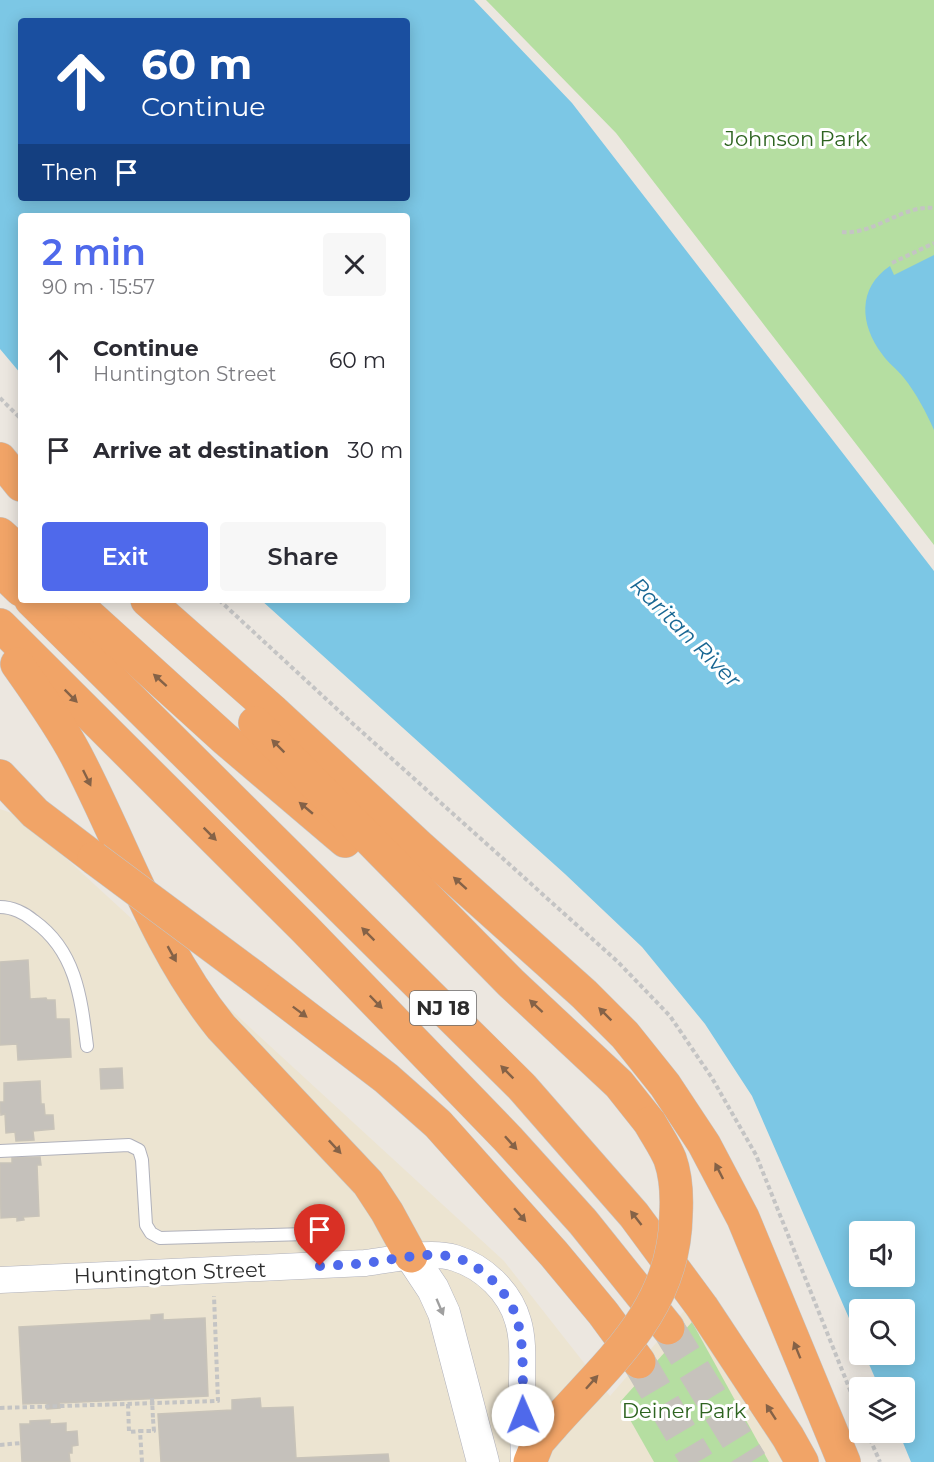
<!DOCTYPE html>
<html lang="en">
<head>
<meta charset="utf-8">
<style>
	body { margin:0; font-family:Montserrat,sans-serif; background:#f7f7f7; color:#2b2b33; height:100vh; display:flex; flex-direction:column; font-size:22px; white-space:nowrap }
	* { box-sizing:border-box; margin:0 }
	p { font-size:20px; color:#7c7c81 }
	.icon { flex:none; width:33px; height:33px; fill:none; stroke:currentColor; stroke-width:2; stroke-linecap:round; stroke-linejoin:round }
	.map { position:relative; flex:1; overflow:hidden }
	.panel { position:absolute; left:18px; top:213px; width:392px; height:390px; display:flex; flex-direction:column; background:#fff; border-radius:6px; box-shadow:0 3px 15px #0003 }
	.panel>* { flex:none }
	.banner { position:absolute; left:18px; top:18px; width:392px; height:183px; border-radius:6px; box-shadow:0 3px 15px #0003; background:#1a4fa0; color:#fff; overflow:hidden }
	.tools { position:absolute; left:849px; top:1221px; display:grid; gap:12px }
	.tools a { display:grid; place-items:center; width:66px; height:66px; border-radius:6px; background:#fff; box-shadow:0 3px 15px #0003; font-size:30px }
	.pin { position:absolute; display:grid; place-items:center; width:51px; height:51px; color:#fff; margin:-62px -26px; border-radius:50% 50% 50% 0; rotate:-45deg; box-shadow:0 0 6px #0007 }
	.pin .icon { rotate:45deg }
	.me { position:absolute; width:66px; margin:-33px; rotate:359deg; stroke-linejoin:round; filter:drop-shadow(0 0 4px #0008) }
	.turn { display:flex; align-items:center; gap:21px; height:126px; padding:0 24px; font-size:27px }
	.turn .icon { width:78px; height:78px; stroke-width:2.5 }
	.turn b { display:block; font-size:42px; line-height:51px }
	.then { display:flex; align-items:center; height:57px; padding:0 24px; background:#0003; gap:12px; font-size:22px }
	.round { display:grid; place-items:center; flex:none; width:63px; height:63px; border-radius:6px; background:#f7f7f7 }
	.summary { display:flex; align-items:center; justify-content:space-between; height:102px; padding:0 24px }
	h1 { font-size:36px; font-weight:600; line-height:45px; color:#4f69eb }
	.button { display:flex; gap:12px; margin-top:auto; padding:12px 24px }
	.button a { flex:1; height:69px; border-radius:6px; background:#4f69eb; color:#fff; font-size:24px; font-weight:600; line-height:69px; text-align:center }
	.button a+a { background:#f7f7f7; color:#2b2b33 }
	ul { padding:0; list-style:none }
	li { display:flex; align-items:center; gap:18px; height:90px; padding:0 24px }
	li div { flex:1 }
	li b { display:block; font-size:22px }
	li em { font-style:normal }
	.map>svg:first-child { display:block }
	.education { fill:#ece4d1 }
	.green { fill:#b5dea1 }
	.water { fill:#7cc7e5; fill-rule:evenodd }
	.building { fill:#c5c1bb; stroke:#c8c3b9; stroke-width:1.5 }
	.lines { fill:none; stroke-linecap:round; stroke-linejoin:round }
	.motorway-tunnel { stroke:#c6c2bc; stroke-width:33; stroke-dasharray:33 16; stroke-linecap:butt }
	.service-casing { stroke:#b0b1bb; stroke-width:14 }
	.minor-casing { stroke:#b0b1bb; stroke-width:27 }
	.tertiary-casing { stroke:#b0b1bb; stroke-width:33 }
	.motorway-casing { stroke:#c4c4c4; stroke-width:34 }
	.path { stroke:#c4c4c4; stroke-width:4; stroke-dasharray:4.5 3; stroke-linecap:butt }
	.service { stroke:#fff; stroke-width:12 }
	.minor { stroke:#fff; stroke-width:26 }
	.tertiary { stroke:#fff; stroke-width:32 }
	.motorway { stroke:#f1a467; stroke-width:33 }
	.motorway-bridge-casing { stroke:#c4c4c4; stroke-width:34; stroke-linecap:butt }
	.path-bridge { stroke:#c4c4c4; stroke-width:4; stroke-dasharray:4.5 3; stroke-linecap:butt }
	.motorway-bridge { stroke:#f1a467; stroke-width:33 }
	.oneway { fill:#856247 }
	.oneway2 { fill:#a0a0a0 }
	.route { stroke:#4f69eb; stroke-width:10; stroke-dasharray:0 18 }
	.labels { text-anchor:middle; stroke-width:6; stroke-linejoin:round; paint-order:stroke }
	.shield { fill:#fff; stroke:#6b6b6b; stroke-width:1.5 }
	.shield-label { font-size:20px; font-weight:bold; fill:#2c2c2c }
	.park-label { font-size:21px; fill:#2e6421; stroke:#fff }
	.street-label { font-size:21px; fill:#2c2c2c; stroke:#fff }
	.water-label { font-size:22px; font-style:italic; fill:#196793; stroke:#fff }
</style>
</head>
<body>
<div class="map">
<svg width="934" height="1462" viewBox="0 0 934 1462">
	<rect width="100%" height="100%" fill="#ece7e0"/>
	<polygon class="education" points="0,809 20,816 504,1261 610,1396 696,1297 804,1462 0,1462"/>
	<g class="green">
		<polygon points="486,0 934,0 934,545 616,133"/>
		<polygon points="692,1322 769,1462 654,1462 620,1402"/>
	</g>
	<g class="water">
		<path d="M 0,0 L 474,0 L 572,103 L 934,571 L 934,1462 L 911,1462 L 899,1433 L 904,1432 L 904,1388 L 879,1387 L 865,1355 L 904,1354 L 904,1310 L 860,1310 L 859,1341 L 752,1096 L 705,1024 L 642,947 L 565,874 L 261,600 L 406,600 L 406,216 L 21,216 L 21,374 L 0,349 ZM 21,21 L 406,21 L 406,198 L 21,198 ZM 860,1232 L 904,1232 L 904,1276 L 860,1276 Z"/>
		<path d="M 934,255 L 934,430 C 926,412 916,393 904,378 C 897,369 888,363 882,354 C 860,325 857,288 890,266 L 894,275 Z"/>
	</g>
	<g class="building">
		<polygon points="28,960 30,999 46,998 47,1000 55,1000 56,1019 69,1019 71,1057 18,1060 17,1044 0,1045 0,962"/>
		<polygon points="122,1068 123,1088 101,1089 100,1069"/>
		<polygon points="40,1081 41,1104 44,1104 45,1115 53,1115 54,1129 33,1131 34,1140 16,1141 15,1132 6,1133 5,1114 1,1115 0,1102 4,1102 4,1083"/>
		<polygon points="40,1157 41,1165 37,1165 39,1216 23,1217 24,1220 17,1221 17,1217 1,1218 0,1163 12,1163 12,1158"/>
		<polygon points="163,1314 163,1320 205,1318 208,1396 59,1403 60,1408 47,1409 47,1403 23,1404 19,1327 151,1320 151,1315"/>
		<polygon points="260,1398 261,1408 293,1407 296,1458 388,1454 389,1462 161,1462 158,1414 232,1410 232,1400"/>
		<polygon points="50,1420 50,1424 66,1423 66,1432 77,1431 78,1445 72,1446 72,1453 69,1453 70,1462 22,1462 20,1424 30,1424 30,1421"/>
	</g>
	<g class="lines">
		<g class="motorway-tunnel">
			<polyline points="668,1328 751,1462"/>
			<polyline points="639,1362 698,1462"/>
		</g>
		<defs>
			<g id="service">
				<path d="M 0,907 C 12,907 25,913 34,921 C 76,951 81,998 87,1046"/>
				<polyline points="0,1151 129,1145 139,1150 142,1160 146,1225 151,1233 160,1238 306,1234"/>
			</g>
			<path id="minor" d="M 0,1280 L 365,1263 C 391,1260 430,1250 455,1258 C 484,1267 510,1292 518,1321 C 524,1341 522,1364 522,1384 C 523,1410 523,1436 524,1462"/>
			<polyline id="tertiary" points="411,1256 433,1289 444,1313 483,1462"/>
			<g id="motorway">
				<polyline points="0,459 21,485"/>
				<polyline points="0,534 21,553"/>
				<polyline points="0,570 21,590"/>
				<polyline points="31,600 522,1087 634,1215 702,1307 788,1437 802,1462"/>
				<polyline points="72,600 225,739 345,841"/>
				<polyline points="147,600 274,712 420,847 584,994 625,1035 665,1085 704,1144 743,1218 844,1462"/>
				<polyline points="0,625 305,929 508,1139 583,1222 668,1328"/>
				<path d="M 17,664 C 38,694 59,723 76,755 C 124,846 156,947 221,1027 L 368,1183 L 387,1212 L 411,1256"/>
				<polyline points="255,723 511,983 619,1084 650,1123"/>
				<polyline points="0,776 35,813 94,858"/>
				<polyline points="254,977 386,1078 438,1124 554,1254 603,1313 639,1362"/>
				<polyline points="530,1462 538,1442 552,1426"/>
			</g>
		</defs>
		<use href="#service" class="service-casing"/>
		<use href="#minor" class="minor-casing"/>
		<use href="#tertiary" class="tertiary-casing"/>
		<use href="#motorway" class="motorway-casing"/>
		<g class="path">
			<path d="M 842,232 C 875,235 901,205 934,208"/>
			<polyline points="892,263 934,243"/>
			<polyline points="0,398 21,419"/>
			<polyline points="219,600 351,722 618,962 670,1016 712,1078 756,1155 860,1415"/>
			<polyline points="128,1404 129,1432 140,1431"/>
			<polyline points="0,1408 218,1401 214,1296"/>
			<polyline points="867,1432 880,1462"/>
			<polyline points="0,1445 21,1443"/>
			<polyline points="142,1462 140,1431 154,1431 153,1419"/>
		</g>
		<use href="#service" class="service"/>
		<use href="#minor" class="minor"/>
		<use href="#tertiary" class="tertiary"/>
		<use href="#motorway" class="motorway"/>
		<defs>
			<g id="motorway-bridge">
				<polyline points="94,858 254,977"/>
				<path d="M 552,1426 C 611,1360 675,1308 676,1214 C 677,1196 676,1176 670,1159 C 665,1147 656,1134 650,1123"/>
			</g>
		</defs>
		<use href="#motorway-bridge" class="motorway-bridge-casing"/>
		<polyline class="path-bridge" points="152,1398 153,1419"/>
		<use href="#motorway-bridge" class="motorway-bridge"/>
	</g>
	<defs><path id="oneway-solid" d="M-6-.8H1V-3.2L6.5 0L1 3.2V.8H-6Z" transform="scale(1.5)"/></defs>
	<g class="oneway">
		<use href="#oneway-solid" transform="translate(160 680) rotate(-138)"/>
		<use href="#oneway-solid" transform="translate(71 696) rotate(45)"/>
		<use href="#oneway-solid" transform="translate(278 746) rotate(-135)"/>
		<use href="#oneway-solid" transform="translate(87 778) rotate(64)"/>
		<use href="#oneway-solid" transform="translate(306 808) rotate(-140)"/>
		<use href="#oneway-solid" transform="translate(210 834) rotate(45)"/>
		<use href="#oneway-solid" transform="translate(460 883) rotate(-138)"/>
		<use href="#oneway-solid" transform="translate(368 934) rotate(-135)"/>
		<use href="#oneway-solid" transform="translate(172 954) rotate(61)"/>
		<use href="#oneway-solid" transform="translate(376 1002) rotate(46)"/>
		<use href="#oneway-solid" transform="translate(536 1006) rotate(-137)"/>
		<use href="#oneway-solid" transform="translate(300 1012) rotate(37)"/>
		<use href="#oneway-solid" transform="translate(605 1014) rotate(-135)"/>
		<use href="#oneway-solid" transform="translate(507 1072) rotate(-135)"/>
		<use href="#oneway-solid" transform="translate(511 1143) rotate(48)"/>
		<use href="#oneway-solid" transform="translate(335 1147) rotate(47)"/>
		<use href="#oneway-solid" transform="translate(719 1171) rotate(-117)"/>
		<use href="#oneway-solid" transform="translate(520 1215) rotate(49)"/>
		<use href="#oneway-solid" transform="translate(636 1218) rotate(-128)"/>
		<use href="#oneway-solid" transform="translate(797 1350) rotate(-112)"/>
		<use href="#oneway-solid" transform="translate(592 1382) rotate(-48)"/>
		<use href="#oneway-solid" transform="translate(771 1412) rotate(-123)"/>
	</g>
	<use class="oneway2" href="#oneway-solid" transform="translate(440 1307) rotate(67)"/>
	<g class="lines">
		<path class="route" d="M 320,1266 C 336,1265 351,1265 366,1263 C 395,1260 424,1251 453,1257 C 481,1263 512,1295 518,1323 C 525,1352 522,1385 523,1415"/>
	</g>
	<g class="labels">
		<rect class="shield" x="410" y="991" width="66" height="34" rx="4.5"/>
		<g class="shield-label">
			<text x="443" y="1015">NJ 18</text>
		</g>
		<g class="park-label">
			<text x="796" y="146">Johnson Park</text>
			<text x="684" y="1418">Deiner Park</text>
		</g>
		<g class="street-label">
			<text transform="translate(170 1273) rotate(-2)" y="7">Huntington Street</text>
		</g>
		<g class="water-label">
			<text transform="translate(686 632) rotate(45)" y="8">Raritan River</text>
		</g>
	</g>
</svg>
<div class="tools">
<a><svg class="icon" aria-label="sound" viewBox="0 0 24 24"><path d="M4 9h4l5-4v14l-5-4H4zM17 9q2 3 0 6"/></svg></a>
<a><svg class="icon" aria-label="search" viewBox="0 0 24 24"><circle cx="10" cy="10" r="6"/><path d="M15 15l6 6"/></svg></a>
<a><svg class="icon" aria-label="layers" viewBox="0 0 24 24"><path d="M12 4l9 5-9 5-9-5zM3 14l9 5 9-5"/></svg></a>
</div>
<div class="pin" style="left:320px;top:1266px;background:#d93025"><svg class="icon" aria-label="arrive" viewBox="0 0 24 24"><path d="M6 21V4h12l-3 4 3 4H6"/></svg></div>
<svg class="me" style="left:523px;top:1415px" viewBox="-20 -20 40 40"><circle r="19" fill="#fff"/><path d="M0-13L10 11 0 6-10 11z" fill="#4f69eb"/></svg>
<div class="banner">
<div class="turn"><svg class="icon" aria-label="ahead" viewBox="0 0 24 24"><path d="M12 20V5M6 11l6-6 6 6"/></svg><div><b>60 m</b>Continue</div></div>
<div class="then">Then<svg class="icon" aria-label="arrive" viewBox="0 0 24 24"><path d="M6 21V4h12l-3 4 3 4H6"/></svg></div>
</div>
<section class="panel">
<div class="summary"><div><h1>2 min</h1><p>90 m · 15:57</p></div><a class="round"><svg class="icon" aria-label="close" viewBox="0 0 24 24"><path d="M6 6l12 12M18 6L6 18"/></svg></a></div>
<ul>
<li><svg class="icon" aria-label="ahead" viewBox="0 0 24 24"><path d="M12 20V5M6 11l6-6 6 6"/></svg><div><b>Continue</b><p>Huntington Street</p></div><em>60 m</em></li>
<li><svg class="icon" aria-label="arrive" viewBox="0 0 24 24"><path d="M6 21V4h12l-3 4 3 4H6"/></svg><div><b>Arrive at destination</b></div><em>30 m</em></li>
</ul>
<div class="button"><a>Exit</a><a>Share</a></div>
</section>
</div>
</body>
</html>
